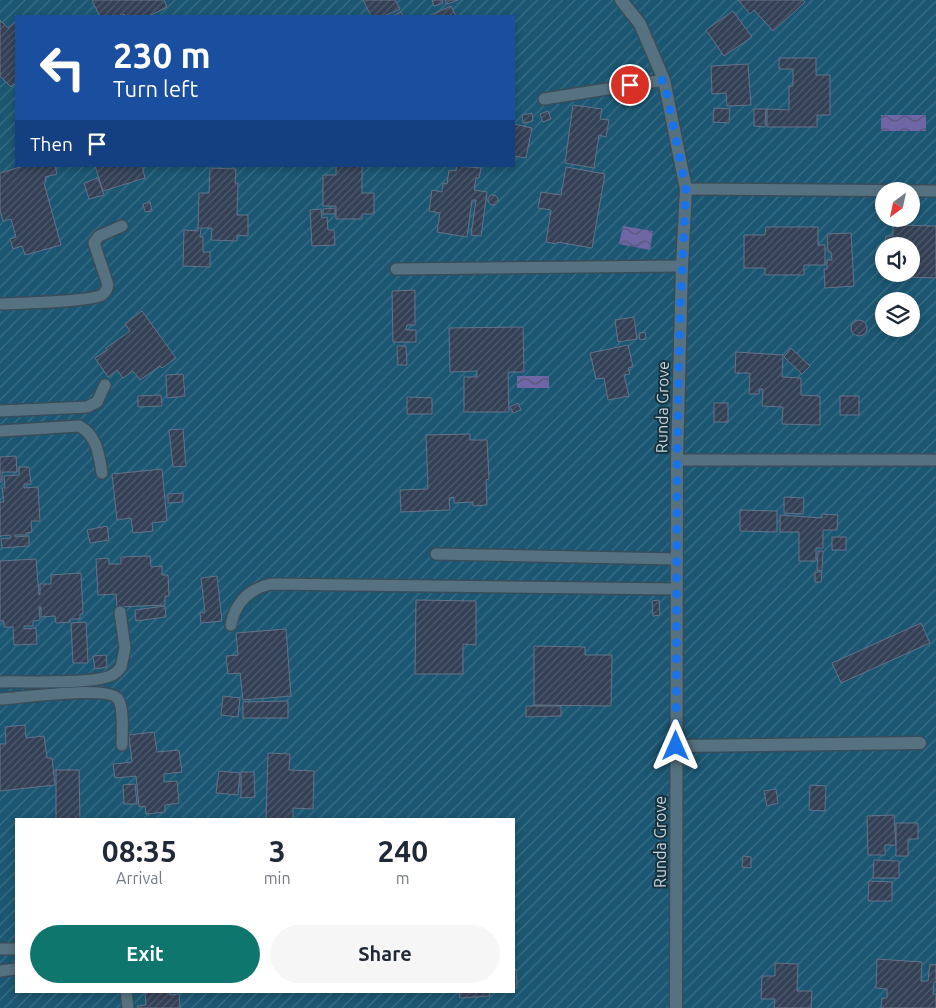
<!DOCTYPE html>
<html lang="en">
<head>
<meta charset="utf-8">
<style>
	body { margin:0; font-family:Ubuntu,sans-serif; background:#f6f6f7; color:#1f2937; height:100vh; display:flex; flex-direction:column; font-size:19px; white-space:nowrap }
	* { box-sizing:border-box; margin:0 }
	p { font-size:16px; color:#747a83 }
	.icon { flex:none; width:28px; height:28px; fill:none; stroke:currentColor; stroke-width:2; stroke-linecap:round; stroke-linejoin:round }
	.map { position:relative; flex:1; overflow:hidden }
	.panel { position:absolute; left:15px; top:818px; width:500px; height:175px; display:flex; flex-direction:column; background:#fff; border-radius:0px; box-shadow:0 2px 8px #0003 }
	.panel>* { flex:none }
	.hud { position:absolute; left:15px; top:15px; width:500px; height:152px; border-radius:0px; box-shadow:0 2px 8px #0003; background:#1a4fa0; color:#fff; overflow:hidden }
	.needle { width:32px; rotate:213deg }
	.tools { position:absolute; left:875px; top:182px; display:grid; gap:10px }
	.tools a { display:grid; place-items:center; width:45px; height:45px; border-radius:50%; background:#fff; box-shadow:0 2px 8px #0003; font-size:25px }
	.pin { position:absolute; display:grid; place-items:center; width:42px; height:42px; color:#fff; margin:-21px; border:2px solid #fff; border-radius:50%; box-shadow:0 1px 5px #0007 }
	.me { position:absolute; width:55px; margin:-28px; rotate:0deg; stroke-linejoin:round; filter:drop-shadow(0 0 4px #0008) }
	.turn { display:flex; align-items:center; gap:18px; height:105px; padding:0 15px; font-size:22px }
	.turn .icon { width:65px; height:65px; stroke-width:2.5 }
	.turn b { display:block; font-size:35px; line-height:42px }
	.then { display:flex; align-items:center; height:48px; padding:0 15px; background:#0003; gap:10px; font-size:19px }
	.eta { display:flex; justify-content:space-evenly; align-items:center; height:85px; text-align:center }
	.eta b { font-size:30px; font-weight:700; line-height:35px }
	.action { display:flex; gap:10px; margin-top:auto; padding:10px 15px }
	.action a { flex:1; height:58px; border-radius:30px; background:#0f766e; color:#fff; font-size:20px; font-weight:700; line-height:58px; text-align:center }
	.action a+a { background:#f6f6f7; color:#1f2937 }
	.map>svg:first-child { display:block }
	.garden { fill:url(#garden-furrows); fill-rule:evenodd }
	.water { fill:url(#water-waves) }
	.building { fill:url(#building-hatch); stroke:#647289 }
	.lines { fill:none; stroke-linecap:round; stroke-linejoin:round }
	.lane-casing { stroke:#384d59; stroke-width:14 }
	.street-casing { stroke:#384d59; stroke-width:15 }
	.lane { stroke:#567280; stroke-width:11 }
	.street { stroke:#567280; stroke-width:12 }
	.route { stroke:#1a73e8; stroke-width:9; stroke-dasharray:0 16.2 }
	.labels { text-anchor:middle; stroke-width:4; stroke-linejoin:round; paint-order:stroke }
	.street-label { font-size:16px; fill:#c8d7e0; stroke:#17313d }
</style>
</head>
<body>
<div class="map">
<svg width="936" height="1008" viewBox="0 0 936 1008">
	<defs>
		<pattern id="garden-furrows" width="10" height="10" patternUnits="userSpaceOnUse" patternTransform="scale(1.25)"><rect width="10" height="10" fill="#1b5772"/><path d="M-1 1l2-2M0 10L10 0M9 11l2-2" fill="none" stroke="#3b6e86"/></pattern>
		<pattern id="water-waves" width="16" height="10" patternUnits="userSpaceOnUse" patternTransform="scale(1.25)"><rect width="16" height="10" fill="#6f67a5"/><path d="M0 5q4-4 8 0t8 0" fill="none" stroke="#585579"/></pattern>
		<pattern id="building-hatch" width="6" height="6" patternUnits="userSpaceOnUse" patternTransform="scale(1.25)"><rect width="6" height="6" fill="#344055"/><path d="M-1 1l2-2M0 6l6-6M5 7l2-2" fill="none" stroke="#505b6d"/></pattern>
	</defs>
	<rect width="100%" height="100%" fill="#17313d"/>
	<path class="garden" d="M 0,0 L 936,0 L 936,1008 L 0,1008 ZM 16,16 L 514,16 L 514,166 L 16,166 ZM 884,191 L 911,191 L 911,219 L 884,219 ZM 884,246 L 911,246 L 911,274 L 884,274 ZM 884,301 L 911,301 L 911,329 L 884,329 ZM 16,819 L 514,819 L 514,991 L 16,991 Z"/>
	<g class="water">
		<rect x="881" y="115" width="45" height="16"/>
		<polygon points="623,226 653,231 650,250 619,244"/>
		<rect x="517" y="376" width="32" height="12"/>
	</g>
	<g class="building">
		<polygon points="94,0 164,0 167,7 149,16 125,16 124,14 120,16 100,16 92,1"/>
		<polygon points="363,0 395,0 400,9 384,16 371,16"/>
		<polygon points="432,0 442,0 443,3 434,6"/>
		<polygon points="445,0 458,0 447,4"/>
		<polygon points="738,0 803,0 805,2 773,31 754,10 750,14"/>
		<polygon points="451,6 456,16 429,16"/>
		<polygon points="733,11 752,37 724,56 706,30"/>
		<polygon points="401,12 403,16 392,16"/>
		<polygon points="0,20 8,28 15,22 16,23 16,83 11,87 0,76"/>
		<polygon points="779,58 816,58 816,75 830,75 830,115 817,115 817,127 767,127 767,109 789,110 789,86 793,86 793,69 779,69"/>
		<polygon points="748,64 751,105 727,106 726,93 712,94 711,66"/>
		<polygon points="573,105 602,109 600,119 609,120 606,137 599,135 594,168 565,163"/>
		<polygon points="714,108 730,109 729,123 713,122"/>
		<polygon points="754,109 766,109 765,127 754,126"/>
		<polygon points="548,111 551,119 543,122 540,114"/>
		<polygon points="532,113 533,121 523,123 522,115"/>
		<polygon points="514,124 532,128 526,158 514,156"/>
		<polygon points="24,166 55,166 57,174 45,177 46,182 44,183 61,245 25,255 22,246 13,249 10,239 16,237 11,219 3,221 0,210 0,173"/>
		<polygon points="95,166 142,166 145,178 103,191"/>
		<polygon points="336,166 362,166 362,193 374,193 374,214 362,214 362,219 336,219 336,206 323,206 323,175 336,175"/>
		<polygon points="457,166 481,168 479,178 476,178 474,190 487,192 481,236 471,235 476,200 472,200 467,237 437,232 440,213 429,211 432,190 442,192 443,183 447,184 449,170 456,171"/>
		<polygon points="566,167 605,174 592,248 557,242 557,244 546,242 551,210 538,208 541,192 561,195"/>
		<polygon points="210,168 236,169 235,183 238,183 237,215 248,215 248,236 237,235 237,241 211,240 212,228 201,228 200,237 203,237 203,252 210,252 210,267 183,266 184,230 198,231 199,193 209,193"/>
		<polygon points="98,178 104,195 89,199 84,183"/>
		<circle cx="493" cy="200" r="5"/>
		<polygon points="150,202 152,211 145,212 143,204"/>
		<polygon points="335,208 335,214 323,214 323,209"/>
		<polygon points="321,209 322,218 327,217 328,230 334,230 335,245 312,246 310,210"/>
		<polygon points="893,225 936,226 936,278 906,277 906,274 911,274 911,246 885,246 886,236 893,236"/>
		<polygon points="766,227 818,227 818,245 825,245 825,265 804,265 804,275 765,275 765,268 744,268 744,235 765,235"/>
		<polygon points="851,233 854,286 825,288 824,269 827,269 827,260 832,260 831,252 828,252 827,234"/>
		<polygon points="415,290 415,325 407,325 406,330 416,330 416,342 393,342 392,291"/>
		<polygon points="142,311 176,358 162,368 160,366 140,380 133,371 123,378 117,370 108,377 95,358 107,350 106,348 130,331 125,324"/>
		<polygon points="634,317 637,339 618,342 615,320"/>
		<circle cx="859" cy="328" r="8"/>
		<polygon points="523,327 524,372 508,372 509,412 464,412 464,377 477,377 477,371 450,372 449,328"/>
		<polygon points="645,332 646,339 640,340 639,333"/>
		<polygon points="628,345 633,367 628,368 630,374 624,375 629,396 608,400 604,378 596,379 590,353"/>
		<polygon points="397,346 406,346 407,365 398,365"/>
		<polygon points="791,348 810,366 802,374 784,357"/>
		<polygon points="736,352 783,355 782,377 801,378 801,395 820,396 820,425 782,424 783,407 762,406 763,389 759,389 759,394 749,394 750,373 735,373"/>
		<polygon points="183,374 185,396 167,398 166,375"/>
		<polygon points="161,395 162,406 138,407 138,396"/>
		<rect x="840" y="396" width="19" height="19"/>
		<polygon points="407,397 432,398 432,414 407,414"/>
		<polygon points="518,403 521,410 513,413 510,407"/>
		<rect x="714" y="403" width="14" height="19"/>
		<polygon points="183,429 186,466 173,467 169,430"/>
		<polygon points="470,434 470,440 487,440 489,479 486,480 487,505 473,506 473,502 454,503 454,497 449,498 450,510 401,512 400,490 428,489 426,435"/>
		<polygon points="16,456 17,472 2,472 2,482 0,482 0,457"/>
		<polygon points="19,467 29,467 31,484 24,484 24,488 38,487 40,521 31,521 32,532 26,533 26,535 15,535 15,537 29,536 29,546 2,548 1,539 11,538 10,535 0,536 0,502 4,502 2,488 5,488 4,476 19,475"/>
		<polygon points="162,469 167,521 152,523 153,531 133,533 131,518 117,520 112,474"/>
		<polygon points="183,493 183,502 168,503 168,494"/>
		<polygon points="784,497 804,498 803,514 784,513"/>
		<polygon points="740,510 777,511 777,532 740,531"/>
		<polygon points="822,514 838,515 837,530 823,530 823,548 816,548 816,561 799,561 799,532 780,532 780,515 822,518"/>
		<polygon points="107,526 109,540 90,543 87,530"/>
		<rect x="832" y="537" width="14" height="13"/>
		<polygon points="818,551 823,551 822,571 817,570"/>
		<polygon points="150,556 151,567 162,566 162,575 168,575 169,596 165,596 165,605 117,607 116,594 98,595 96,559 109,558 109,564 121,564 121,557"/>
		<polygon points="36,559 39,595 40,595 40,584 51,584 51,575 81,573 83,614 80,614 80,619 70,619 70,622 56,623 55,616 41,617 41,607 39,607 40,620 33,621 33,626 24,626 24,629 36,628 37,644 14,645 13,627 4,627 4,621 0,621 0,561"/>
		<polygon points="815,572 822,572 821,582 815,582"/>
		<polygon points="217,576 222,621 201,623 200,613 205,612 201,578"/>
		<polygon points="416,600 476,601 476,645 463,644 463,674 415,674"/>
		<polygon points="659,600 660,615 653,616 652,601"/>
		<polygon points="165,606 166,617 136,621 135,610"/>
		<polygon points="86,622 88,663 73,663 71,623"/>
		<polygon points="921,623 930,643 841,683 832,663"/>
		<polygon points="286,629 291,696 243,700 240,673 228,674 226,656 238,655 236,633"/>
		<polygon points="534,646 585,647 585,655 612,655 611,706 534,705"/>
		<polygon points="106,655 107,667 95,669 93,656"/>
		<polygon points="223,696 240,698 238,717 221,715"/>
		<polygon points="288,701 288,718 243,718 243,702"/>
		<polygon points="526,706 561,706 561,716 526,717"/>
		<polygon points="25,725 26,738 44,736 47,758 52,758 55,785 0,791 0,744 6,744 5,727"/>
		<polygon points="154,732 157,752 179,750 182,772 164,774 164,782 177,781 179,803 165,805 165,812 146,814 145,806 139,807 136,776 115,778 113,764 132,762 129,735"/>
		<polygon points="268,753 290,754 289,770 314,771 313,809 293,808 293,819 266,819"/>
		<polygon points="56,770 79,770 80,819 56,819"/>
		<polygon points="219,771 240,773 238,795 216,793"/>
		<polygon points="241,772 254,772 255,797 241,798"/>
		<polygon points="135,784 137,804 124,804 123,785"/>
		<polygon points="810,785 826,786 825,811 809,810"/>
		<polygon points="776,789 778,803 767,806 764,791"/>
		<polygon points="894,815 896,845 885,845 885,855 868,855 867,816"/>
		<polygon points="896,823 918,823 918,839 908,839 908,856 896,856"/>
		<polygon points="743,856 751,857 751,868 742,867"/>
		<polygon points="874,860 899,861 899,878 873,878"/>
		<polygon points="869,881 892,882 892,901 868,901"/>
		<polygon points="877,959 922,962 921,981 928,981 930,964 936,965 936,982 934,982 933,994 936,994 936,1008 881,1008 882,998 887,998 887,989 876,988"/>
		<polygon points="775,963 798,964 797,991 812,991 811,1008 774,1008 775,999 761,999 762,976 775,976"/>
		<polygon points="514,969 516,969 517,988 514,988"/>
		<polygon points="145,991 169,991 170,995 179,994 180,1008 138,1008 137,1006 146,1005"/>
		<polygon points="459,991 489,991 490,996 460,998"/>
	</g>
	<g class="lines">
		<defs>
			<g id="lane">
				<polyline points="544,99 664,80"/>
				<polyline points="686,189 936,191"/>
				<polyline points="396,269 682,266"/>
				<path d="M 0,304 C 19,303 89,302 102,295 C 105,293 107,289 108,285 L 94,243 L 99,236 L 122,226"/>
				<polyline points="0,411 87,407 97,402 105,385"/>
				<path d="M 0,431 L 79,426 C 97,435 99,455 102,473"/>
				<polyline points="677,460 936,460"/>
				<polyline points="436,554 676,559"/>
				<path d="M 231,625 C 235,603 249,589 271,584 L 677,589"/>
				<path d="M 0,682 C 24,681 94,685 112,675 C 116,673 119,670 121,667 L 125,648 L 120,612"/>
				<path d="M 0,699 C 20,698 108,685 118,699 C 124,707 122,735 122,745"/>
				<polyline points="0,949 16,949"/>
				<polyline points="0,971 16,969"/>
				<polyline points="126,991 128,1008"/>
			</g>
			<g id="street">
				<polyline points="621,0 640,24 664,80 686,189 682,266 677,460 676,1008"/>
				<polyline points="677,746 920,743"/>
			</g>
		</defs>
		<use href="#lane" class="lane-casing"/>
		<use href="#street" class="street-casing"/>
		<use href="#lane" class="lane"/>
		<use href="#street" class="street"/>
	</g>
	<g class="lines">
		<polyline class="route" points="630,85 664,80 686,189 680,312 677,460 676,746"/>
	</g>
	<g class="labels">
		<g class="street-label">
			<text transform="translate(662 407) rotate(-89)" y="6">Runda Grove</text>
			<text transform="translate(660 842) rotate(-90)" y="6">Runda Grove</text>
		</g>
	</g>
</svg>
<div class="tools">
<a><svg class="needle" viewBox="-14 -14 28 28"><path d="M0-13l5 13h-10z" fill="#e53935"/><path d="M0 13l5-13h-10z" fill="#747a83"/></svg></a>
<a><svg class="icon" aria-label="sound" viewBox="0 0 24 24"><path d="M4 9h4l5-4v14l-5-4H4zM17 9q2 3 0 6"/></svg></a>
<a><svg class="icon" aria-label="layers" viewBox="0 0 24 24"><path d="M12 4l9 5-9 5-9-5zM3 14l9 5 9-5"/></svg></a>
</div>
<div class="pin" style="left:630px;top:85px;background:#d93025"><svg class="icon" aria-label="arrive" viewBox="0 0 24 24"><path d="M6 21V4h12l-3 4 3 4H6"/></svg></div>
<svg class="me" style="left:676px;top:746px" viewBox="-20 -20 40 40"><path d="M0-17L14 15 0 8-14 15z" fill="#1a73e8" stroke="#fff" stroke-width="4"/></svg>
<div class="hud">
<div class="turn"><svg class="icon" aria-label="left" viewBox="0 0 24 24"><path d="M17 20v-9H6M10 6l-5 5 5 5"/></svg><div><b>230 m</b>Turn left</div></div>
<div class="then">Then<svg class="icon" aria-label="arrive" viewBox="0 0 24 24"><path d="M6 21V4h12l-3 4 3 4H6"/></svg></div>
</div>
<section class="panel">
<div class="eta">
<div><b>08:35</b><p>Arrival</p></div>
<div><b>3</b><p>min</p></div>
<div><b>240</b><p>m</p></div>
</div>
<div class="action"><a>Exit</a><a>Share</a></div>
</section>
</div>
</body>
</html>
